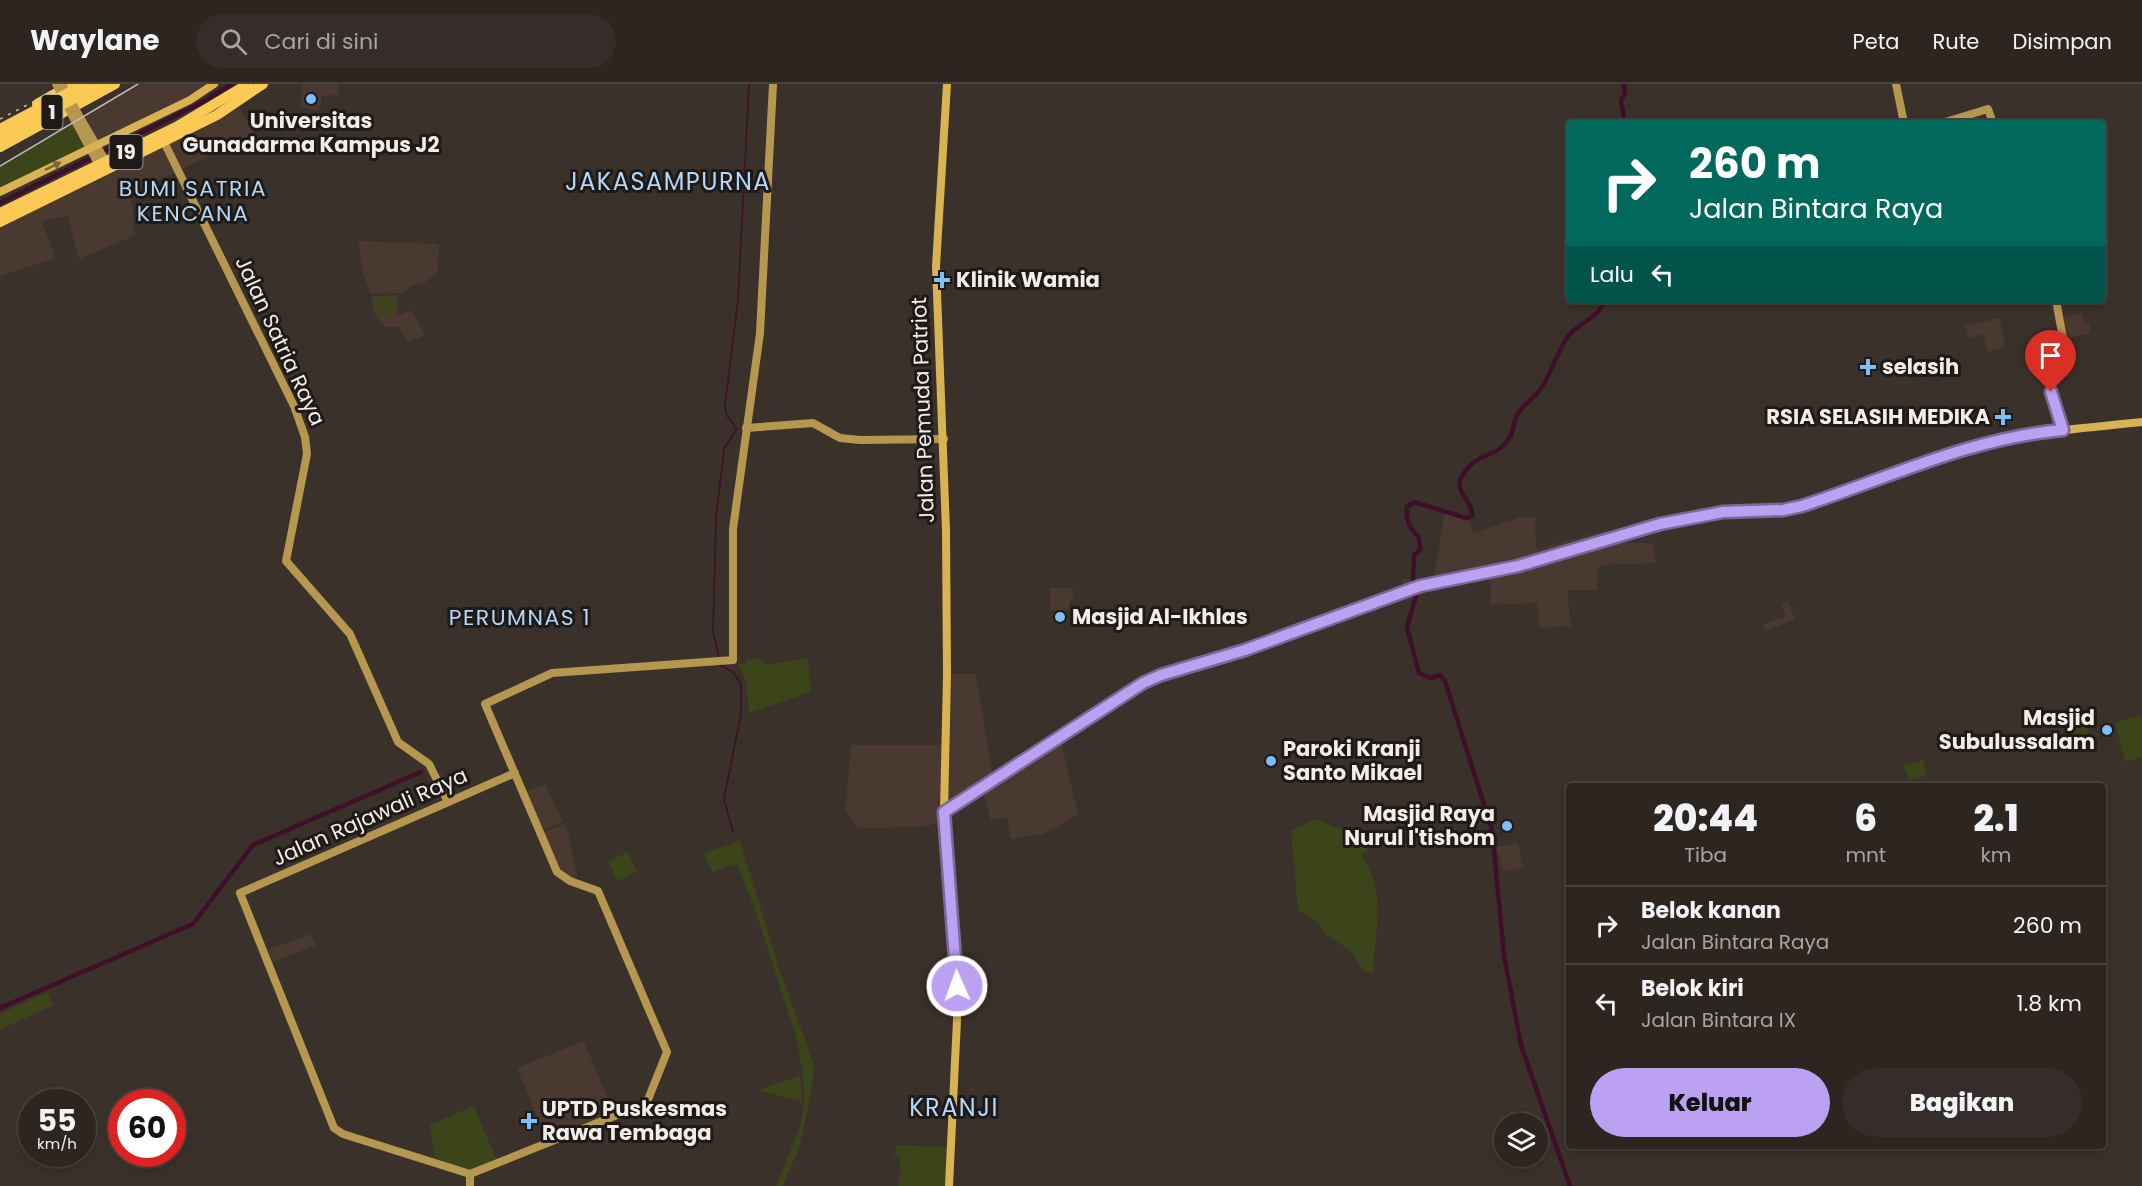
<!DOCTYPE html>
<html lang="id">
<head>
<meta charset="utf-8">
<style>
	body { margin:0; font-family:Poppins,sans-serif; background:#342d29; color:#f1f3f6; height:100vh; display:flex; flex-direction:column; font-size:22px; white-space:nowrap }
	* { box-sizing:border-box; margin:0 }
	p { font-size:20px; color:#a6a5a5 }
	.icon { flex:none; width:33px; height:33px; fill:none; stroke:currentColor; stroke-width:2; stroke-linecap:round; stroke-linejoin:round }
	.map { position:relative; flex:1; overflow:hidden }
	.sheet { position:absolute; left:1566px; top:699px; width:540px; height:366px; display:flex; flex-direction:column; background:#2c2520; border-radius:6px; box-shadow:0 3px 9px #0003,0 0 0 2px #48423e }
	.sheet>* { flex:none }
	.top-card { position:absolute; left:1566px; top:36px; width:540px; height:183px; border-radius:6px; box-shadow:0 3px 9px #0003,0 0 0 2px #48423e; background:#00695c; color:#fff; overflow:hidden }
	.buttons { position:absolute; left:1494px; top:1029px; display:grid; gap:12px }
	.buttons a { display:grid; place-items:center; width:54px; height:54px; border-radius:50%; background:#2c2520; box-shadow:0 3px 9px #0003,0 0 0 2px #48423e; font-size:30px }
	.speed { position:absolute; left:18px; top:1005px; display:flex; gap:12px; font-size:30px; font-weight:700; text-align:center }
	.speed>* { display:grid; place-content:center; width:78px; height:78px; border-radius:50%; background:#2c2520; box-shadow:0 3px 9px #0003,0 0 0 2px #48423e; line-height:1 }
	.speed small { font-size:15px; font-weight:400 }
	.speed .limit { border:9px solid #d22; background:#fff; color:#111 }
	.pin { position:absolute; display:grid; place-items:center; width:51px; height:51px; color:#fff; margin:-62px -26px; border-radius:50% 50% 50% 0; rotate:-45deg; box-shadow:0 0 6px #0007 }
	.pin .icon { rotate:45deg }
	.me { position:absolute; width:66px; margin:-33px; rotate:358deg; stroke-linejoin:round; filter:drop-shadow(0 0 4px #0008) }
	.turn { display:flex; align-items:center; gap:21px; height:126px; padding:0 24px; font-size:27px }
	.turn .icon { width:78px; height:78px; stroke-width:2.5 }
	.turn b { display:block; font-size:42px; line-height:51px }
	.then { display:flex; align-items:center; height:57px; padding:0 24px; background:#0003; gap:12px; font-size:22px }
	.eta { display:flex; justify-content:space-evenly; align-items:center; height:102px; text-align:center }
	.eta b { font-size:36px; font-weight:800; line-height:42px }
	.primary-button { display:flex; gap:12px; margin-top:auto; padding:12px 24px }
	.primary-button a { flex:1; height:69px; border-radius:36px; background:#bca0f2; color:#111; font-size:24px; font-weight:800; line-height:69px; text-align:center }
	.primary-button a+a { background:#342d29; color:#f1f3f6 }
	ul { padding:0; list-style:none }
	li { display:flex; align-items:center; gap:18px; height:78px; padding:0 24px; border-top:2px solid #48423e }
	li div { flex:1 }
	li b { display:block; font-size:22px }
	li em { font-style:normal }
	header { display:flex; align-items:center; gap:36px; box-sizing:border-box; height:84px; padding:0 30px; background:#2c2520; border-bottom:2px solid #48423e }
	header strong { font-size:28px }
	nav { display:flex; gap:33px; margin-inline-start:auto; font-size:21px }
	.search { width:420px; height:54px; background:#342d29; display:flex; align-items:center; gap:15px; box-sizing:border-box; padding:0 21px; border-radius:33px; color:#a6a5a5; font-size:22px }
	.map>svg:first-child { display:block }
	.built { fill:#493930 }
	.green { fill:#3b4519 }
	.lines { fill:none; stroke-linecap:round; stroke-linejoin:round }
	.stream { stroke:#3e0e2b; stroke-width:1.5 }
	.canal { stroke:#3e0e2b; stroke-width:4.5 }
	.secondary { stroke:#b5974f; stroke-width:8 }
	.primary { stroke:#d9b252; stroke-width:8 }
	.highway { stroke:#faca54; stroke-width:10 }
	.tram { stroke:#c3bcb8; stroke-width:1.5 }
	.rail { stroke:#c3bcb8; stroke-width:1.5; stroke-dasharray:3 6; stroke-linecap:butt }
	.secondary-bridge { stroke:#b5974f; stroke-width:8 }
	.highway-bridge { stroke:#faca54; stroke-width:10 }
	.oneway { fill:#7c6634 }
	.route-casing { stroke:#7a689d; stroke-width:15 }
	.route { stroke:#bca0f2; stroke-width:10 }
	.poi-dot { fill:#7dbef9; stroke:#1e1a17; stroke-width:2 }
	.labels { text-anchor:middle; stroke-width:6; stroke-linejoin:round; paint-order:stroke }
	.shield { fill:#1e1a17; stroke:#b3aeaa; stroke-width:1.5 }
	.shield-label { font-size:20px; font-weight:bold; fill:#f3ede9 }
	.poi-label { font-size:21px; font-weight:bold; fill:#f3ede9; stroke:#1e1a17; text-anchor:start }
	.street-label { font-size:21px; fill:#f3ede9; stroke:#1e1a17 }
	.neighbourhood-label { font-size:22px; letter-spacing:1.5px; fill:#b4d7f9; stroke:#1e1a17 }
	.quarter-label { font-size:24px; letter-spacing:1.5px; fill:#b4d7f9; stroke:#1e1a17 }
</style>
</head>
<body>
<header>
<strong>Waylane</strong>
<div class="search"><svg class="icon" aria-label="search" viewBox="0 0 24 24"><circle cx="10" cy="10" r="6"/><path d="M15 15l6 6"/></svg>Cari di sini</div>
<nav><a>Peta</a><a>Rute</a><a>Disimpan</a></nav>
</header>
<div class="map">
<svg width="2142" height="1102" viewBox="0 0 2142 1102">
	<rect width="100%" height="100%" fill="#3b312b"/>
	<g class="built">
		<polygon points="136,0 213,0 87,66 74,40"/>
		<polygon points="302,0 338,0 338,11 321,12 322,18 318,27 301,23"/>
		<polygon points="237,20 254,50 131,110 135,151 79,175 68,132 42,137 55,174 0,192 0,142"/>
		<polygon points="358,157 439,160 438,187 423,200 411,202 403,209 371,210 363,190"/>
		<polygon points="397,211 398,231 411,226 425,251 407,258 399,243 384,243 374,229 371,212"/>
		<polygon points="2082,229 2084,240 2089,239 2091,249 2065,255 2061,234"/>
		<polygon points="2000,234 2005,263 1987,268 1984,250 1968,254 1965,242"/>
		<polygon points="1445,427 1468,431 1473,449 1522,433 1535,433 1536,465 1608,446 1610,459 1652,459 1656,479 1599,481 1597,506 1567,506 1571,542 1539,544 1537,519 1491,521 1491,494 1405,513 1402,495 1434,495"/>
		<polygon points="1050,504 1073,504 1073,512 1067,526 1050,526"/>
		<polygon points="1788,517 1795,535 1765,547 1763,541 1786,532 1781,520"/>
		<polygon points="952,590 976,590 993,694 1060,652 1078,730 1044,750 1011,755 1007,733 991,736 984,711 929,742 858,745 845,727 851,661 948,661"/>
		<polygon points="545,700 563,738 542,746 526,708"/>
		<polygon points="566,739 576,787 577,793 573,795 559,788 544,748"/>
		<polygon points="1518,759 1523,783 1502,788 1497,763"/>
		<polygon points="311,850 316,861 273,878 268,866"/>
		<polygon points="584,957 613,1028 546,1055 517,984"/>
	</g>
	<g class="green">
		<polygon points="74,40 87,66 0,105 0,82"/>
		<polygon points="395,212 396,230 378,231 377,213"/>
		<polygon points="756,574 766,581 808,574 811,608 749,629 746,596 737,579 746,580 746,576"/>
		<polygon points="2142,631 2142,673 2125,678 2115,639"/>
		<polygon points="2084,634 2089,650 2070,655 2067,639"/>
		<polygon points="1923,676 1927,691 1910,696 1903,682"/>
		<path d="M 1315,735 L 1360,753 L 1368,767 L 1361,770 C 1388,814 1375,841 1373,889 L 1363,887 L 1352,868 L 1327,851 L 1316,837 L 1298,826 L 1291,747 Z"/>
		<polygon points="740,757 780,887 814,981 810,1015 800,1061 783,1102 776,1102 800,1043 804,1019 803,990 796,952 755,825 737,780 712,788 704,769"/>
		<polygon points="628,768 637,788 617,797 608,777"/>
		<polygon points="47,908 53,921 0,946 0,930"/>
		<polygon points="800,992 802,1018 761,1007 761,1005"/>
		<polygon points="474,1022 496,1075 468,1088 435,1074 430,1041"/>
		<polygon points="897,1061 949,1063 947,1102 897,1102 899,1100 900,1073 894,1071"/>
	</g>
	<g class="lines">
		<g class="stream">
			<polyline points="719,574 713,548 716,434 724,365 737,345 727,332 725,322 738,215 749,0"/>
			<polyline points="720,581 733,588 741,600 741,630 724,715 733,748"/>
		</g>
		<g class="canal">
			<polyline points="1624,0 1625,9 1621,17 1625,39"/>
			<polyline points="0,119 201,19 232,0"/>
			<polyline points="0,924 193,840 253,761 421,688"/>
			<path d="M 1570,1102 L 1521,961 L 1504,871 L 1492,746 L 1445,597 L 1440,591 L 1431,594 L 1419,589 L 1407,543 L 1416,512 L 1413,497 L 1414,471 L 1420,466 L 1419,453 C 1410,446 1405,434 1407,423 L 1414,418 L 1466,434 L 1472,432 C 1474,418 1454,408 1461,394 C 1473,370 1491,374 1504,361 C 1515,351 1512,338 1519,328 C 1526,318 1538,311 1544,300 C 1552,285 1558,269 1566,255 C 1576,239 1600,234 1605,216"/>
		</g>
		<g class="secondary">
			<polyline points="1896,0 1904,39"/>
			<polyline points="78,30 108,81"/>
			<polyline points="73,33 101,85"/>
			<polyline points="1942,39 1988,25 1993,39"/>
			<polyline points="165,60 294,322 305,353 307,370 286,477 350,550 398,658 429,680 448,718"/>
			<polyline points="2056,216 2066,271 2051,303 2063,346"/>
			<polyline points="746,344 813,339 840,354 860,356 944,355"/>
			<polyline points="470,1090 642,1021 647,1018 667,968 598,807 570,797 557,788 485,620 552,589 733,576 733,445 760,249 773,0"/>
			<polyline points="470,1090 343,1050 334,1044 240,809 515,689"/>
			<polyline points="470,1090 470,1102"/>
		</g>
		<g class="primary">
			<polyline points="947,0 936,182 946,446 947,592 944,728 955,844 957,936 949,1102"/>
			<polyline points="0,108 190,16 214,0"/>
			<path d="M 944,728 L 1143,599 L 1161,591 L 1244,566 L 1420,502 L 1518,482 L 1660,440 L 1723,428 L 1783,426 L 1801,422 C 1852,406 1902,385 1952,368 C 2014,348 2078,345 2142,338"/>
		</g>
		<g class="highway">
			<polyline points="37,20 72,0"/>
			<polyline points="0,63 115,0"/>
		</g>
		<polyline class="tram" points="0,82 138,0"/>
		<polyline class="rail" points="0,35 68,0"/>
		<g class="secondary-bridge">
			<polyline points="56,0 73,33"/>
			<polyline points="62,0 78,30"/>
		</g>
		<g class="highway-bridge">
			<polyline points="0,45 85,0"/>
			<polyline points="0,53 102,0"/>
			<polyline points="0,129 176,43 248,0"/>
			<polyline points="0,138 217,31 263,0"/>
		</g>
	</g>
	<defs><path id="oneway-solid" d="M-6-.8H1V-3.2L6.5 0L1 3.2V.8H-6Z" transform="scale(1.5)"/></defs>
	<use class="oneway" href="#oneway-solid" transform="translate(53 82) rotate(-26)"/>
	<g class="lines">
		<defs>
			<path id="route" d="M 957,902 L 944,728 L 1143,599 L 1161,591 L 1245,566 L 1420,502 L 1518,482 L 1660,440 L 1723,428 L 1783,426 L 1802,422 C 1889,394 1970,354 2063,346 L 2051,308"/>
		</defs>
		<use href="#route" class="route-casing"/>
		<use href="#route" class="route"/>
	</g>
	<g class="poi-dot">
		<circle cx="311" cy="15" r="6"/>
		<path d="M939 187h6v6h6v6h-6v6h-6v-6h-6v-6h6z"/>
		<path d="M1865 274h6v6h6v6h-6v6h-6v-6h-6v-6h6z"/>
		<path d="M2000 324h6v6h6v6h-6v6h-6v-6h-6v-6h6z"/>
		<circle cx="1060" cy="533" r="6"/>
		<circle cx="2107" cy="646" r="6"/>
		<circle cx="1271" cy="677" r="6"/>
		<circle cx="1507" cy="742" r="6"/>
		<path d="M526 1028h6v6h6v6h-6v6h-6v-6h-6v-6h6z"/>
	</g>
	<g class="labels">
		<g class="shield">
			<rect x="41.5" y="11" width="21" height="34" rx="4.5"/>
			<rect x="109.5" y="51" width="33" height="34" rx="4.5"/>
		</g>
		<g class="shield-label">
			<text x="52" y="35">1</text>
			<text x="126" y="75">19</text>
		</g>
		<g class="poi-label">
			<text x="311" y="44" text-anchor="middle">Universitas<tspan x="311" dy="24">Gunadarma Kampus J2</tspan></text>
			<text x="956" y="203">Klinik Wamia</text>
			<text x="1882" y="290">selasih</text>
			<text x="1990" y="340" text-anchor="end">RSIA SELASIH MEDIKA</text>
			<text x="1072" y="540">Masjid Al-Ikhlas</text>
			<text x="2095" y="641" text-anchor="end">Masjid<tspan x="2095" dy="24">Subulussalam</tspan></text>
			<text x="1283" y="672">Paroki Kranji<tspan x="1283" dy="24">Santo Mikael</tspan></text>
			<text x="1495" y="737" text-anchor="end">Masjid Raya<tspan x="1495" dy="24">Nurul I'tishom</tspan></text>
			<text x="542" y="1032">UPTD Puskesmas<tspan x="542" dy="24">Rawa Tembaga</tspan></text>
		</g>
		<g class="street-label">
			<text transform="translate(280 257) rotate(65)" y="7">Jalan Satria Raya</text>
			<text transform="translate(923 326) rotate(-92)" y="7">Jalan Pemuda Patriot</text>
			<text transform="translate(370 733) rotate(-24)" y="7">Jalan Rajawali Raya</text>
		</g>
		<g class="neighbourhood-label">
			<text x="193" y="112">BUMI SATRIA<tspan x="193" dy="25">KENCANA</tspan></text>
			<text x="520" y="541">PERUMNAS 1</text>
		</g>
		<g class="quarter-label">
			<text x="668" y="106">JAKASAMPURNA</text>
			<text x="954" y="1032">KRANJI</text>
		</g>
	</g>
</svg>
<div class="buttons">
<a><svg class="icon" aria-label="layers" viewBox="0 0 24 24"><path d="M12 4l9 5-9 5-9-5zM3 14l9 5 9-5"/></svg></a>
</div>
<div class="speed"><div>55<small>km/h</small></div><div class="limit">60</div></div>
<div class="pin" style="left:2051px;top:308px;background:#d93025"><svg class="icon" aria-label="arrive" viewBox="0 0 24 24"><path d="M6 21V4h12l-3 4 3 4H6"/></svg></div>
<svg class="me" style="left:957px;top:902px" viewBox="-20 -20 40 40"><circle r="17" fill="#bca0f2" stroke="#fff" stroke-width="3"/><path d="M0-11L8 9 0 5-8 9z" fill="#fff"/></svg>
<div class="top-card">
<div class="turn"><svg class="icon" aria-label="right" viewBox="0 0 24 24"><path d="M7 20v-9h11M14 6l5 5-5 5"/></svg><div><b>260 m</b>Jalan Bintara Raya</div></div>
<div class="then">Lalu<svg class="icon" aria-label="left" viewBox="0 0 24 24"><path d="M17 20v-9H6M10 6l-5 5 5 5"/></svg></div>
</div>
<section class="sheet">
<div class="eta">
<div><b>20:44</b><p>Tiba</p></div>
<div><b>6</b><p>mnt</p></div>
<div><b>2.1</b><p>km</p></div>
</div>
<ul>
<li><svg class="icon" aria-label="right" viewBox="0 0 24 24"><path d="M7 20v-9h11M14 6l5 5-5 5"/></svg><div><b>Belok kanan</b><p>Jalan Bintara Raya</p></div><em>260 m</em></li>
<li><svg class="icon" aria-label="left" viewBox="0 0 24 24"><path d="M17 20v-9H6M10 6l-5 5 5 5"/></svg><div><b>Belok kiri</b><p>Jalan Bintara IX</p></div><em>1.8 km</em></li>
</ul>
<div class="primary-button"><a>Keluar</a><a>Bagikan</a></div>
</section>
</div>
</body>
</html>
